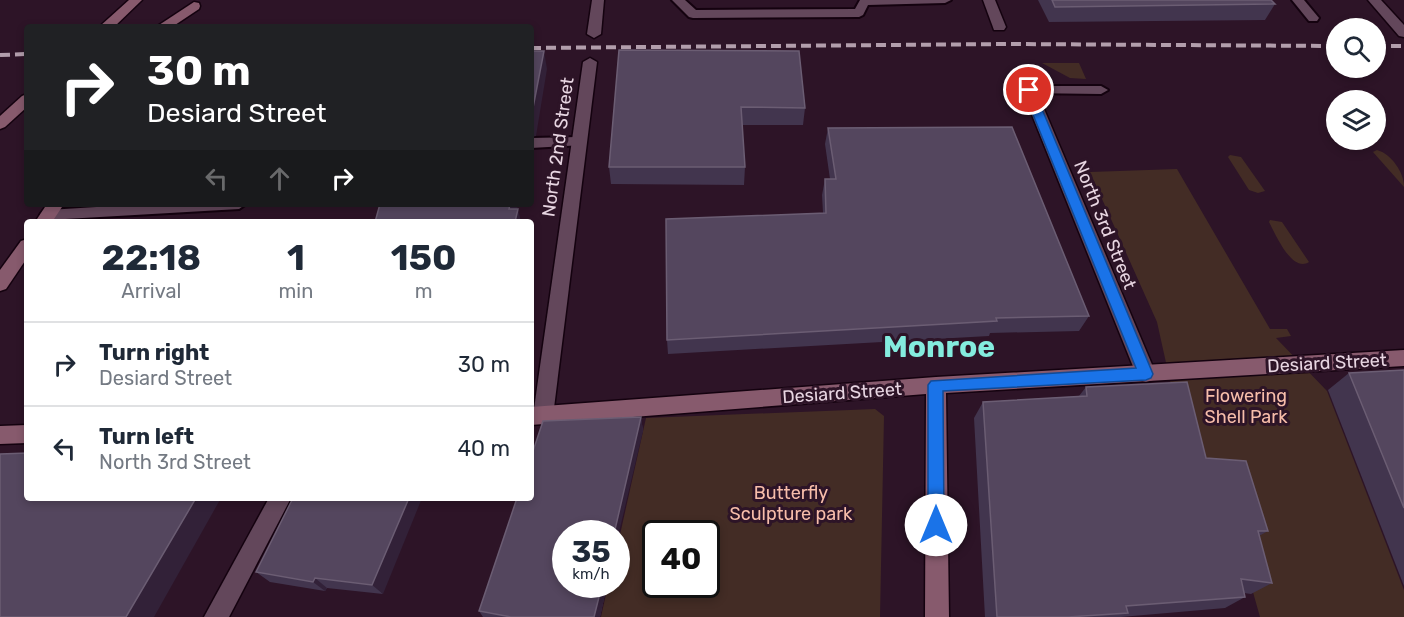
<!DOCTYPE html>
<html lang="en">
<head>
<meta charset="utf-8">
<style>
	body { margin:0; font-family:Rubik,sans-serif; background:#f6f6f7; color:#1f2937; height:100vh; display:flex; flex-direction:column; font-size:22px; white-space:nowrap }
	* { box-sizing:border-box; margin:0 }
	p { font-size:20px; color:#747a83 }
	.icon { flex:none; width:33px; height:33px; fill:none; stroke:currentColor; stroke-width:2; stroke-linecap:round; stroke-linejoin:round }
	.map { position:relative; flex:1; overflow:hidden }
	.side { position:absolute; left:24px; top:219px; width:510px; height:282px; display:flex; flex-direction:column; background:#fff; border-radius:6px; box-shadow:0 3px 9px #0003 }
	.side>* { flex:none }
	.hud { position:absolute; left:24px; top:24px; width:510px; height:183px; border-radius:6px; box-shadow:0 3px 9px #0003; background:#202124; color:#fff; overflow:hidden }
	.fabs { position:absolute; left:1326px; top:18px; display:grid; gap:12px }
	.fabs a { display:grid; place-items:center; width:60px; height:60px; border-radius:50%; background:#fff; box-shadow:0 3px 9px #0003; font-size:30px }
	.speed { position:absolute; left:552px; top:520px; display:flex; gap:12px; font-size:30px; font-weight:700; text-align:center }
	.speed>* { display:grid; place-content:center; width:78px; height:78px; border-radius:50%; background:#fff; box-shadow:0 3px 9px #0003; line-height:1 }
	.speed small { font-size:15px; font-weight:400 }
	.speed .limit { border:3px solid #111; border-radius:9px; background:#fff; color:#111 }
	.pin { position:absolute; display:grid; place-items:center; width:51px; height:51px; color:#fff; margin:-26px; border:3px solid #fff; border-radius:50%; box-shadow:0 2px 6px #0007 }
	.me { position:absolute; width:66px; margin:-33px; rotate:0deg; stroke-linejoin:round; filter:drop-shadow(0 0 4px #0008) }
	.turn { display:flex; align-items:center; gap:21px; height:126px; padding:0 24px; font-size:27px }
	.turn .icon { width:78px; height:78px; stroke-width:2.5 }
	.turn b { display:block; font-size:42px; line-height:51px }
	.lanes { display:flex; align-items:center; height:57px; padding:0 24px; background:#0003; justify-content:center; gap:30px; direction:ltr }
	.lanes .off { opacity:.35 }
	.eta { display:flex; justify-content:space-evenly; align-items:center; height:102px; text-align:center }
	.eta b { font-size:36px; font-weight:700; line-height:42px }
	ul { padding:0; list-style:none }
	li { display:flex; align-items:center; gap:18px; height:84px; padding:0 24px; border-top:2px solid #e0e1e3 }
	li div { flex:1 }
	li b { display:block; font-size:22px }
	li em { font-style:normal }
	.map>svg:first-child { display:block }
	.green { fill:#432c25; fill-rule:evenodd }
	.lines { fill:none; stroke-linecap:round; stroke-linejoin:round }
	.lane-casing { stroke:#14020f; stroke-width:4 }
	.street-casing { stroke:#14020f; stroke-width:3 }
	.secondary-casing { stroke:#14020f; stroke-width:3 }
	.lane { fill:#63475b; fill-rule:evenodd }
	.street { fill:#63475b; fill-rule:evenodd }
	.secondary { fill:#875a6d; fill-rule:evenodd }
	.rail { stroke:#b29eac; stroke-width:4; stroke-dasharray:10 5; stroke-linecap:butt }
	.wall { fill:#42354e }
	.shaded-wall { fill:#322138 }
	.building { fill:#54465e; stroke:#6b5d73; stroke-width:1.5 }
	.route { fill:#1a73e8; stroke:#114b97; stroke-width:1.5 }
	.labels { text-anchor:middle; stroke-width:6; stroke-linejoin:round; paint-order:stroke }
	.street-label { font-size:18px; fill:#e8d6e2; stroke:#2d1427 }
	.park-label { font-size:18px; fill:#f7bdaa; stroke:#2d1427 }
	.town-label { font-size:30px; font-weight:bold; fill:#84ecde; stroke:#2d1427 }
</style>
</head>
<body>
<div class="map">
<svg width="1404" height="617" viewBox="0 0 1404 617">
	<rect width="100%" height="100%" fill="#2d1427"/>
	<g class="green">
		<polygon points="1042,63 1079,63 1086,79 1070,78"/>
		<path d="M 1377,150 C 1391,154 1404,172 1404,187 L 1373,152 Z"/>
		<polygon points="1230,155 1241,157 1265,191 1258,193 1249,190 1228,157"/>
		<polygon points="1177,169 1270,329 1287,329 1291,336 1276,338 1327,391 1404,590 1404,617 1260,617 1240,546 1190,471 1157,322 1090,172"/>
		<path d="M 1270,220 L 1282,222 L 1309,262 C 1292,273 1276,235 1269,222 Z"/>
		<path d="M 875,409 L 884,416 L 880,617 L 601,617 L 608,585 L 616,585 L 617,548 L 646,418 ZM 656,534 L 706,534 L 706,585 L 656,585 Z"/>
	</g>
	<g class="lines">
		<defs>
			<g id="lane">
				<polygon points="672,0 685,0 696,10 855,9 860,0 951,0 945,3 868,5 863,15 859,17 693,18 689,17"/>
				<polygon points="1292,0 1304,0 1319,18 1317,21 1309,21"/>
				<polygon points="1029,86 1101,86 1108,90 1101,94 1024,93 1022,90"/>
				<polygon points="578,137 583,139 585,142 583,145 531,148 531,138"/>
				<polygon points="145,204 246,204 239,209 48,220 43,219 40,215 43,211 48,210"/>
			</g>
			<g id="street">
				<polygon points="592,0 604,0 601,34 594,38 587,34"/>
				<polygon points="983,0 995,0 1006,27 1004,30 994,30"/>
				<polygon points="1368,0 1381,0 1404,25 1404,37 1399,36"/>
				<polygon points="590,58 597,62 553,416 550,422 543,425 536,422 533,416 583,62"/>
				<polygon points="1029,86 1036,90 1156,374 1153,380 1146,382 1139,380 1136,374 1022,90"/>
				<polygon points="269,498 291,498 229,617 204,617"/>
			</g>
			<g id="secondary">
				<polygon points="129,0 142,0 114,27 99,27"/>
				<polygon points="194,2 199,3 200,6 199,9 172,27 156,27"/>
				<polygon points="27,94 27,107 5,127 0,129 0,116 22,96"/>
				<polygon points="47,204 64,204 52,222 35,222"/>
				<polygon points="27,239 27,258 6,289 0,291 0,270 21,241"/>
				<polygon points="1404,350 1404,366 946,393 949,617 925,617 926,394 531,425 531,407 936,377"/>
				<polygon points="27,425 27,443 0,444 0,426"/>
			</g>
		</defs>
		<use href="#lane" class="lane-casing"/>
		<use href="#street" class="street-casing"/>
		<use href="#secondary" class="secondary-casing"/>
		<use href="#lane" class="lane"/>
		<use href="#street" class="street"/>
		<use href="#secondary" class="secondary"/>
		<g class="rail">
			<polyline points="1376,46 1404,46"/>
			<polyline points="531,48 1010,44 1336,46"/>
			<polyline points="0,55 27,54"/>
		</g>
	</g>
	<g class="wall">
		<polygon points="1038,0 1271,0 1275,4 1265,20 1049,22"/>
		<polygon points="619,50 805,108 803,125 742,125 745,167 744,185 611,184 609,167"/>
		<polygon points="828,128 1089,316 1079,331 990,333 989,336 668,354 667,340 823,213 822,195 825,179 830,179 825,144"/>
		<polygon points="1404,370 1404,586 1328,390 1349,373"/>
		<polygon points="1086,387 1206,458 1268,531 1259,536 1272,583 1251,594 1244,593 1245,597 1225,608 1121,617 985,617 974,418 983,402 1079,396"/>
		<polygon points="641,417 643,431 566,585 607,585 600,617 483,617 479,611"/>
		<polygon points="293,498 383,594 327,588 325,591 270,582 256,572"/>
	</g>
	<g class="shaded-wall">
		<polygon points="544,51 547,69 536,136 531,137 531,118"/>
		<polygon points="510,204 518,204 516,219 518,209 521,222 513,222 509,209"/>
		<polygon points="641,417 643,431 616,545 616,534 614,534"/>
		<polygon points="196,498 221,498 154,617 126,617"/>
		<polygon points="409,498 422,498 383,594 372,585"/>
		<polygon points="315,578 327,588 325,591 313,582"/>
		<polygon points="602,585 607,585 600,617 594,617"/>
	</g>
	<g class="building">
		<polygon points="1052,0 1271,0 1275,4 1055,7"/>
		<polygon points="619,50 799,51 805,108 741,107 745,167 609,167"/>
		<polygon points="531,51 544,51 531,118"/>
		<polygon points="1012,127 1089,316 996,318 997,321 667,340 666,219 826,213 825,179 836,179 828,128"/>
		<polygon points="380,204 510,204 509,209 518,209 515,222 375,222"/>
		<polygon points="1404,370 1404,508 1349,373"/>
		<polygon points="1187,382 1206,458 1246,461 1268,531 1258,531 1272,583 1241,579 1245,597 1126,606 1128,613 1068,617 997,617 983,402 1087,396 1086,387"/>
		<polygon points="641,417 614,534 566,534 566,585 602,585 594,617 511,617 479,611 517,498 531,498 531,457 543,421"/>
		<polygon points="27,453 27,498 196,498 126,617 0,617 0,454"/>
		<polygon points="293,498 409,498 372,585 315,578 313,582 256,572"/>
	</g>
	<polygon class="route" points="1029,87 1034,90 1153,374 1151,378 1146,380 943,391 944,525 942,531 936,533 930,531 928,525 928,385 931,381 1136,368 1023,90"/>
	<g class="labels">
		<g class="street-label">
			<text transform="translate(558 147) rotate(-82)" y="6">North 2nd Street</text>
			<text transform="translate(1105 225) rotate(68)" y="6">North 3rd Street</text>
			<text transform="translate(1327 363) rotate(-3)" y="6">Desiard Street</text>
			<text transform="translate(842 393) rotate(-4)" y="6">Desiard Street</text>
		</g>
		<g class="park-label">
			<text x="1246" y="402">Flowering<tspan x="1246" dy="21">Shell Park</tspan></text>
			<text x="791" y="499">Butterfly<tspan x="791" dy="21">Sculpture park</tspan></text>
		</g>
		<g class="town-label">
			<text x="939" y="357">Monroe</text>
		</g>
	</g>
</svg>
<div class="fabs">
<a><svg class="icon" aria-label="search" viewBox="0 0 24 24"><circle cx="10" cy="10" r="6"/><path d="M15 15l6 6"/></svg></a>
<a><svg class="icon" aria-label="layers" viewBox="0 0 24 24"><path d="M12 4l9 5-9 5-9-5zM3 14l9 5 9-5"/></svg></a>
</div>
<div class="speed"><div>35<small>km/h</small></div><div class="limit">40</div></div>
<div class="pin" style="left:1029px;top:90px;background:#d93025"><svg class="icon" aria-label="arrive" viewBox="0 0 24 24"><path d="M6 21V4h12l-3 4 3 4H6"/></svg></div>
<svg class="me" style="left:936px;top:525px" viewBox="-20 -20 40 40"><circle r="19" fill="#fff"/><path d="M0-13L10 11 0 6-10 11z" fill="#1a73e8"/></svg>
<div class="hud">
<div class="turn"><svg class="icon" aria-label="right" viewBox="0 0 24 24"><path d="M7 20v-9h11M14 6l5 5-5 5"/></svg><div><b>30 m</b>Desiard Street</div></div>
<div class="lanes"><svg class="icon off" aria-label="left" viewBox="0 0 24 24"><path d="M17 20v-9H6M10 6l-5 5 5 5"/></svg><svg class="icon off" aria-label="ahead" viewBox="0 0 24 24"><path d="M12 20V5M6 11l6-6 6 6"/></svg><svg class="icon" aria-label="right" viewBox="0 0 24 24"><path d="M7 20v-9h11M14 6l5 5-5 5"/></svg></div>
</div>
<section class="side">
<div class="eta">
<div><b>22:18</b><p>Arrival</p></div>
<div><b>1</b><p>min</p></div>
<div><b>150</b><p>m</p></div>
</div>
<ul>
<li><svg class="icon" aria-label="right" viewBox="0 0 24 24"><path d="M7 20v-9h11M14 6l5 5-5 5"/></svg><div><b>Turn right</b><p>Desiard Street</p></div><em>30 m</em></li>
<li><svg class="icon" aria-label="left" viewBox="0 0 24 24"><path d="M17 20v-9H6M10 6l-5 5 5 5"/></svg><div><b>Turn left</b><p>North 3rd Street</p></div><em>40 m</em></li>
</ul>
</section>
</div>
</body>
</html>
